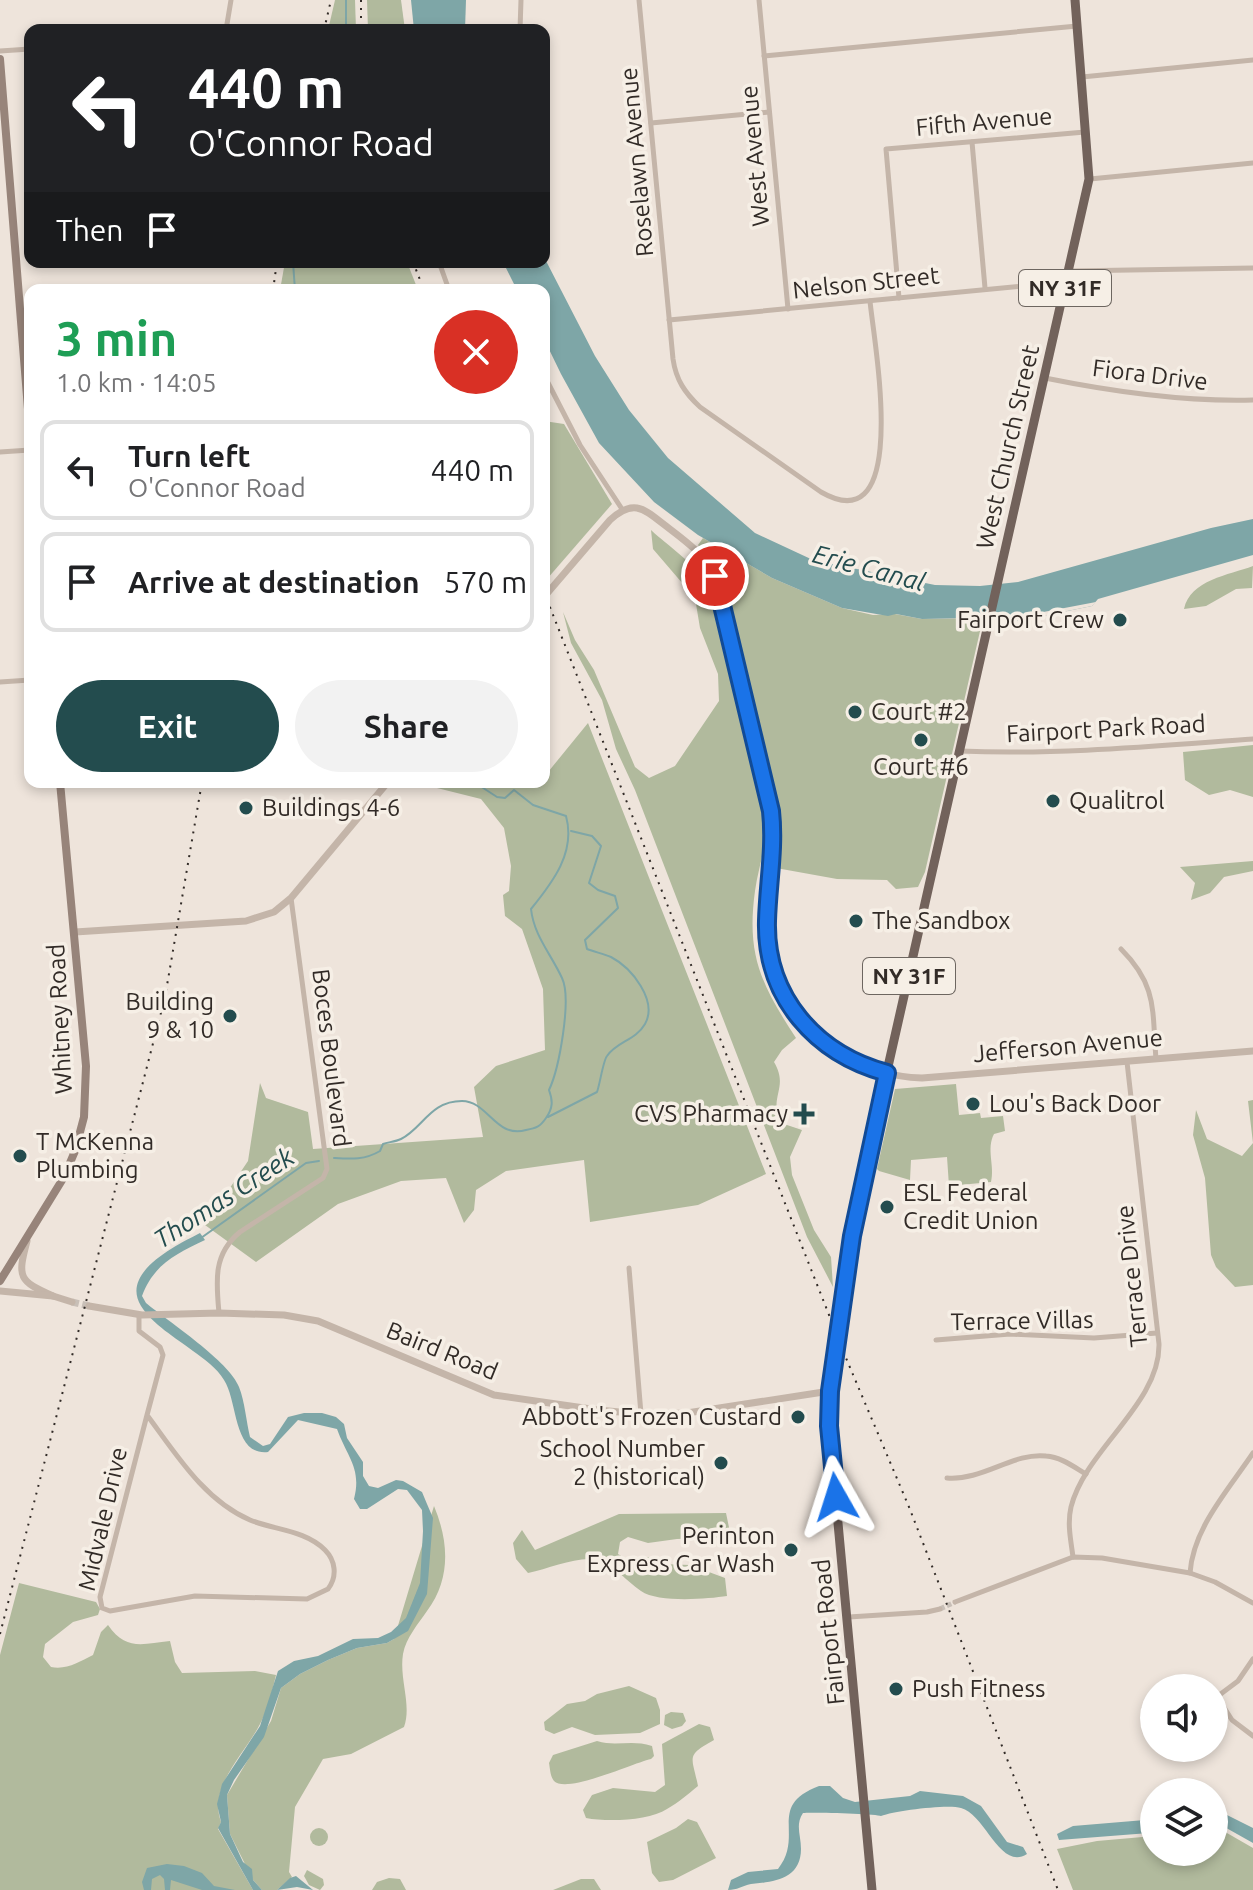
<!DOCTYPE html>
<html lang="en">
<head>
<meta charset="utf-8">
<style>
	body { margin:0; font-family:Ubuntu,sans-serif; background:#f2f2f2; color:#202124; height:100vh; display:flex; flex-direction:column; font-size:30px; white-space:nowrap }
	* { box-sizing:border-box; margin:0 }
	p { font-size:26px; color:#757577 }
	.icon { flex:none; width:44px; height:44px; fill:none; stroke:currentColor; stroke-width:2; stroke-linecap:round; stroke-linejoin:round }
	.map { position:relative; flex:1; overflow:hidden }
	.details { position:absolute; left:24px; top:284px; width:526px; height:504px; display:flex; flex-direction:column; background:#fff; border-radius:16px; box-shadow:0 4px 12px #0003 }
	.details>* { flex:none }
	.hud { position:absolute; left:24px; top:24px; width:526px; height:244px; border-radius:16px; box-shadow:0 4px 12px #0003; background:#202124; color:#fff; overflow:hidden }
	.fabs { position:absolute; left:1140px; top:1674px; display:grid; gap:16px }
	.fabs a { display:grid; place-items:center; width:88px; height:88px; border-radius:50%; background:#fff; box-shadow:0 4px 12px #0003; font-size:40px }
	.pin { position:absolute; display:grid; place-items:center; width:68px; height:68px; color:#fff; margin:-34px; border:4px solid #fff; border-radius:50%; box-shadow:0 2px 8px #0007 }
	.me { position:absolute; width:88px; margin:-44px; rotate:354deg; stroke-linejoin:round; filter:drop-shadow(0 0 6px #0008) }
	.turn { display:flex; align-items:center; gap:28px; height:168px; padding:0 32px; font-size:36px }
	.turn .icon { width:104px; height:104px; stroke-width:2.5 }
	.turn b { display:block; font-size:56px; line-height:68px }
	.then { display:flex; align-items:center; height:76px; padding:0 32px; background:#0003; gap:16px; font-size:30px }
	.round { display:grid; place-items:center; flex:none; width:84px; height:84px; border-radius:42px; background:#f2f2f2 }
	.summary { display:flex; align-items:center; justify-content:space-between; height:136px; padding:0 32px }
	h1 { font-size:48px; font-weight:700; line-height:60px; color:#1e9e55 }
	.action { display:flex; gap:16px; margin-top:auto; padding:16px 32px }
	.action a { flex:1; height:92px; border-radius:48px; background:#234c4e; color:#fff; font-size:32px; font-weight:700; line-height:92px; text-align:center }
	.action a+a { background:#f2f2f2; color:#202124 }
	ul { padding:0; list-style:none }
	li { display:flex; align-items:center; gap:24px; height:100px; margin:0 16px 12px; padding:0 16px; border:4px solid #e0e0e0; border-radius:16px }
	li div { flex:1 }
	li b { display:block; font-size:30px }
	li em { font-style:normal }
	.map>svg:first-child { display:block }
	.green { fill:#b1ba9d }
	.water { fill:#7ea6a7 }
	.pier { fill:#eee4db }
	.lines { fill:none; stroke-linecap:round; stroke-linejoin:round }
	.stream { stroke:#7ea6a7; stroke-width:2 }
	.minor-tunnel { stroke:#c8bfb7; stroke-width:5; stroke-dasharray:5 2.5; stroke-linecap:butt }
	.tertiary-tunnel { stroke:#c8bfb7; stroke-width:7; stroke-dasharray:7 3.5; stroke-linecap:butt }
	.minor { stroke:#c4b5a9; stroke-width:5 }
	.tertiary { stroke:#c4b5a9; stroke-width:7 }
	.secondary { stroke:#97847a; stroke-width:8 }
	.primary { stroke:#72625b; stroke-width:9 }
	.rail { stroke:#322b27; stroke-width:2; stroke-dasharray:2 6; stroke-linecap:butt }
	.route-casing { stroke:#114b97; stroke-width:20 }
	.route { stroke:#1a73e8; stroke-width:14 }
	.poi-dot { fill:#234c4e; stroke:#f6efe6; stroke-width:3 }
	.labels { text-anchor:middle; stroke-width:7; stroke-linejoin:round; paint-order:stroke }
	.shield { fill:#f6efe6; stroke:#6d6660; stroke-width:2 }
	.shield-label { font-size:22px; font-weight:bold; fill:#322b27 }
	.street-label { font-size:24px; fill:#322b27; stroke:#f6efe6 }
	.poi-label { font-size:24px; fill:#322b27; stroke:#f6efe6; text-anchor:start }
	.water-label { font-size:26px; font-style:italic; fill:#234c4e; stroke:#f6efe6 }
</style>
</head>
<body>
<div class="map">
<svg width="1253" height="1890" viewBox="0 0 1253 1890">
	<rect width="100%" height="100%" fill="#eee4db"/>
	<g class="green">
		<polygon points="335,0 355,0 356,30 328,30"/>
		<polygon points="367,0 401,0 405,30 368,30"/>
		<polygon points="285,262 407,262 418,290 280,290"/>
		<polygon points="544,421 564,424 612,504 547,579 544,572"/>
		<path d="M 651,530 C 667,545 698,566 707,584 C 726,619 730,680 740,720 C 747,750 766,796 766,826 C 766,848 758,869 755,891 C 746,956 762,986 796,1038 L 782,1050 L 774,1062 C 787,1084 774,1093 777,1111 C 778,1116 782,1120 784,1124 L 802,1130 L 790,1157 L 792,1175 L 814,1230 L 831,1257 L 833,1287 L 807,1237 L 635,790 L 616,749 L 602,700 L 571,643 L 563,612 L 575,640 L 594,670 L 635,767 L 649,778 L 675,766 L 719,701 L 718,674 L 700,628 L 695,598 L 653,549 Z"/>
		<path d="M 703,538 L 772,578 L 842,608 L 873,615 L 895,614 L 922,619 L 983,618 L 925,872 L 918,887 L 896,889 L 887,880 L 837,879 L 776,868 C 781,803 757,745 744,682 C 736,647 734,608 720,575 C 715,563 706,554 698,545 Z"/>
		<path d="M 1253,566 L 1252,588 L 1236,589 L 1206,606 L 1184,609 C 1190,580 1229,575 1253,566 Z"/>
		<polygon points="588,723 766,1174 698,1205 590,1222 584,1160 506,1171 476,1190 474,1210 464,1223 446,1178 401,1181 338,1204 256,1262 205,1225 248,1161 260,1083 266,1098 308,1112 313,1149 483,1137 474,1087 496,1066 545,1050 543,989 522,929 505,916 503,895 509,891 511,866 504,828 481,799 433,787 428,782 544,782 544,777"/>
		<polygon points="1253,745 1253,797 1230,790 1209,795 1185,780 1183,752"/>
		<polygon points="1253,861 1253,871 1224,877 1210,893 1191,900 1195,883 1180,867"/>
		<path d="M 956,1084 L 959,1115 L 980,1113 L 981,1118 L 1003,1116 L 1005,1131 L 994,1134 C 986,1149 995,1166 991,1182 L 949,1186 L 947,1157 L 911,1160 L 910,1180 L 879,1171 L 877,1169 L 895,1089 Z"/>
		<polygon points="1253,1100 1253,1285 1235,1287 1216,1267 1211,1255 1205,1178 1193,1135 1196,1110 1207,1139 1242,1156 1253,1143 1248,1101"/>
		<path d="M 434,1506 C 449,1542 451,1579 427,1611 C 418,1624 406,1638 403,1654 C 399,1679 412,1705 404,1727 L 351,1754 L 323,1759 L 295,1807 L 289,1872 L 292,1877 L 277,1890 L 262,1890 L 253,1880 L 230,1834 L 227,1795 L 271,1721 L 281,1688 L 300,1674 L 328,1660 L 357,1648 L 387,1643 L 394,1639 Z"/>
		<path d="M 726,1513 L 731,1537 L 677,1539 L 648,1543 L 628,1537 L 620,1542 L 618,1554 L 626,1559 L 650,1557 L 661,1564 L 690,1565 L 725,1578 L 727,1596 C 707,1599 658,1603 641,1591 C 625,1580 610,1560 589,1559 C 570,1559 547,1569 528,1573 L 516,1559 L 513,1543 L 522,1530 L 535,1550 L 619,1514 Z"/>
		<path d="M 19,1583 L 96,1602 L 100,1609 L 98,1615 L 73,1622 L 45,1644 L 43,1657 L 51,1667 C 67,1670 79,1662 93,1655 L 101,1632 L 108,1625 C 126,1651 142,1644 170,1641 L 175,1662 L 182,1673 L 255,1671 L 276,1675 C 272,1692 268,1709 260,1724 C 245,1754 208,1786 221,1822 L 218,1829 L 253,1890 L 0,1890 L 0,1655 Z"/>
		<polygon points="629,1686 656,1698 660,1710 660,1724 640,1733 595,1735 572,1727 554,1734 545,1730 544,1722 567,1704 585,1701 597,1694"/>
		<polygon points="671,1712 683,1713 686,1721 682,1726 672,1729 664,1725 665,1715"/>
		<path d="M 699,1724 L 710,1727 L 714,1740 C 685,1756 692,1756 698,1786 C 688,1794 678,1803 667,1809 C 649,1821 607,1822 586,1818 L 583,1810 L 592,1795 L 613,1788 L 655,1792 L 665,1785 L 662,1744 Z"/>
		<path d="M 597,1741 C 617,1747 631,1739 652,1746 L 654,1756 L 651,1759 C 633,1763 567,1794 554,1781 C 550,1776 550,1768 549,1763 L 553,1755 Z"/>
		<polygon points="688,1819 697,1822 716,1858 673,1880 659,1882 652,1873 647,1842 676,1828"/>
		<circle cx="319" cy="1837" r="9"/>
		<polygon points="1214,1829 1220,1829 1253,1848 1253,1890 1073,1890 1057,1849 1097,1841 1154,1836 1154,1852 1214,1852"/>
		<polygon points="307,1870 323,1879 324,1885 320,1890 309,1885 304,1876"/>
		<polygon points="389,1878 400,1879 406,1890 372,1890 377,1882"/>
		<polygon points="581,1879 594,1879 601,1890 553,1890"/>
	</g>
	<g class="water">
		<polygon points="411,0 466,0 465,30 414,30"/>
		<polygon points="544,257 595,356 629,410 668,458 755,533 813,560 935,585 980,586 1018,582 1211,528 1253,519 1253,555 1112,595 1098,599 1092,606 1018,621 1012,617 922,619 896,614 888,616 842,608 772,578 698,535 654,502 599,443 561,374 544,339 544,290 517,290 503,262 544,262"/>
		<path d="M 200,1233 L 205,1240 C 176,1254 154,1264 142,1296 L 146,1303 C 168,1321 230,1362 239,1387 C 245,1402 246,1421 250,1437 L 263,1446 L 270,1444 L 288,1417 L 304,1413 L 322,1413 L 336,1417 L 344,1424 L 347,1438 L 363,1462 L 363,1476 L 369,1486 L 378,1488 L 396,1480 L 403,1481 L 422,1492 L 427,1504 L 433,1518 L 427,1594 L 408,1631 L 387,1643 L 357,1648 L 328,1660 L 300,1674 L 281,1688 L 264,1737 L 234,1780 L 227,1795 L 230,1834 L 243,1862 L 252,1869 L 253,1880 L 262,1890 L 253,1890 L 218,1828 L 221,1822 L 217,1804 L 222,1784 L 260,1726 L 278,1671 L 294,1661 L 318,1656 L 353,1639 L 378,1638 L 391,1632 L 406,1618 L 420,1583 L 423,1531 L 422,1510 L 407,1490 L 398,1489 L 367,1509 L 360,1509 L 354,1499 C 362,1468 347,1457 337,1429 L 298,1420 L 268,1452 C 233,1456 238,1401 224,1380 C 217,1368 204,1359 193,1351 C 176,1338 152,1324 141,1306 C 120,1272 177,1245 200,1233 Z"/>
		<path d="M 819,1786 L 830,1786 L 843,1798 L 855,1802 L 910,1796 L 920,1791 L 963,1796 L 981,1806 L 1007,1842 L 1023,1847 L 1027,1854 C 1000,1871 986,1815 961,1808 C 947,1804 895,1811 881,1816 C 877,1814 811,1812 803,1813 C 795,1825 801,1835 801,1849 C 801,1879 774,1882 751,1884 C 742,1886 737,1890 728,1890 L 731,1880 L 748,1872 L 778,1869 C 805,1835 766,1806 819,1786 Z"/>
		<polygon points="1214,1813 1227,1815 1253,1828 1253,1843 1221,1825 1214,1825"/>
		<polygon points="1154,1817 1154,1832 1149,1833 1059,1840 1057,1834 1073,1826 1145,1820"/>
		<polygon points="167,1864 184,1866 202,1873 214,1886 235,1890 202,1890 171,1880 170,1890 165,1890 164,1879 160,1875 152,1879 151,1890 144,1890 142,1882 147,1868"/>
		<polygon points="296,1876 313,1890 297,1887 277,1890 290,1878"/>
	</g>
	<polygon class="pier" points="1096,602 1092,606 1018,621 1017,617"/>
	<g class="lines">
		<g class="stream">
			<polyline points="346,0 346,30"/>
			<polyline points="293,262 295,290"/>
			<path d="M 548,1117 L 597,1092 C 600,1084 603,1061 607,1056 C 616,1042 636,1040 645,1024 C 658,1001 632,968 611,957 C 604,954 595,952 587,949 L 585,940 L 618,908 L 615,896 L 598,890 L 589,883 L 601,846 L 592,836 L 571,831"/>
			<path d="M 334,1158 C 351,1159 365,1160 380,1151 L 383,1144 C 388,1142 395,1142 401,1139 C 423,1128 430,1101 462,1101 C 488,1101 496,1139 526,1130 C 536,1128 540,1127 546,1118 C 553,1108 553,1101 549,1090 C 559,1069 572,999 562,978 C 551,954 534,936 531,909 C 553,882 576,852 566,816 L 533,805 L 514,790 L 505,798 L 497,797 L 474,782"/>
			<polyline points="201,1238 306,1163 319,1161"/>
		</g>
		<polyline class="minor-tunnel" points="940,1609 955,1602"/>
		<polyline class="tertiary-tunnel" points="72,1302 89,1306"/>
		<g class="minor">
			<path d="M 639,0 L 673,359 C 676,380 685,393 700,407 L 821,492 C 913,545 873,337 870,301"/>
			<polyline points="759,0 788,309"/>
			<polyline points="226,30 231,0"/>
			<polyline points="520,30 521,0"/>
			<polyline points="0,51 30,49"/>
			<polyline points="764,56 1077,26"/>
			<polyline points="1082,77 1253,60"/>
			<polyline points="651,123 769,112"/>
			<polyline points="972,142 985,288"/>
			<polyline points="1090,179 1253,163"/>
			<polyline points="439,262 449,290"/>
			<polyline points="1069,271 1253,268"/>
			<polyline points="899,298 886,149 1085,132"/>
			<polyline points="669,320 1066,282"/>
			<polyline points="544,375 580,445 622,509"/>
			<path d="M 1045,378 C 1114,392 1183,402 1253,400"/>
			<polyline points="0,452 30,450"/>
			<polyline points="0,682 30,680"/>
			<path d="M 960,751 C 1059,755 1155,746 1253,739"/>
			<path d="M 1121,949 C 1158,986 1152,1011 1156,1059"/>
			<polyline points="629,1268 641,1414"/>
			<path d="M 219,1313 C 216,1281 213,1254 240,1232 L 323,1178 L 327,1169 L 291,898"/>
			<path d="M 139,1315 L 139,1331 L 160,1347 L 163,1355 L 147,1415 C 176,1454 204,1500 250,1520 C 274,1530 305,1530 325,1550 C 335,1560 338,1576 328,1589 L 307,1599 L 195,1596 L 110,1611 L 102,1608 L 100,1597 L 147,1415"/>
			<polyline points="936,1340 1010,1334 1094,1338 1157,1333"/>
			<path d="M 947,1478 C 982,1481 1014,1452 1046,1456 C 1061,1457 1074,1467 1086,1474"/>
			<path d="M 1073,1557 C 1071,1541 1067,1524 1071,1507 C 1085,1450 1160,1404 1159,1344 L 1127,1062"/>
			<path d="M 1190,1573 C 1193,1528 1229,1489 1253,1453"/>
			<polyline points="955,1602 1073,1557 1102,1558 1190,1573 1215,1582 1253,1603"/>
			<polyline points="849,1617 927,1612 940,1609"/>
			<polyline points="1218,1698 1232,1720 1253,1736"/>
			<polyline points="1214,1699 1238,1681 1253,1659"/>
			<polyline points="1144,1708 1154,1708"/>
		</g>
		<g class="tertiary">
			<path d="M 544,597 L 610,520 C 634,498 644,509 666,526 C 684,540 703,553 713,573 C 730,603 732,650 740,685 C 751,731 769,779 773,827 C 777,883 758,935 781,989 C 804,1044 864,1076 922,1078 L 1253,1051"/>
			<polyline points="75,932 246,921 274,912 291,898 388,782"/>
			<path d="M 27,1241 C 17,1278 19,1281 53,1296"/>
			<polyline points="0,1291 53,1296 72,1302"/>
			<polyline points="89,1306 142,1315 219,1313 284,1315 318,1321 494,1395 598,1410 641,1414 687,1413 830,1391"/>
		</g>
		<g class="secondary">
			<polyline points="0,59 30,434"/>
			<polyline points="0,1281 64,1177 75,1151 84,1117 86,1066 60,782"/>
		</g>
		<polyline class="primary" points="872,1890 829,1426 830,1391 846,1278 868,1155 1089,179 1075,0"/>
		<g class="rail">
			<polyline points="361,0 361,30"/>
			<polyline points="324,30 331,0"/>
			<polyline points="413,262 424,290"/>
			<polyline points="273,290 277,262"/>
			<polyline points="544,592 846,1358 909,1507 1058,1890"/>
			<polyline points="0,1634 165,997 202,782"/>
		</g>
	</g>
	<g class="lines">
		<defs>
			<path id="route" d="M 715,576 L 771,811 C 775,848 768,884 767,921 C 765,997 816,1054 887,1073 L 852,1236 L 830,1391 L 829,1426 L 836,1497"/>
		</defs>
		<use href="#route" class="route-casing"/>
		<use href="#route" class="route"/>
	</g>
	<g class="poi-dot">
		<circle cx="1120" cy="620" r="8"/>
		<circle cx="855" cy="712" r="8"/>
		<circle cx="921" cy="740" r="8"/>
		<circle cx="1053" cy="801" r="8"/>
		<circle cx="246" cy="808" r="8"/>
		<circle cx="856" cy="921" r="8"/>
		<circle cx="230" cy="1016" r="8"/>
		<circle cx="973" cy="1104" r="8"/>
		<path d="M800 1102h8v8h8v8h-8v8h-8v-8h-8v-8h8z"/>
		<circle cx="20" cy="1156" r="8"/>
		<circle cx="887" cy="1207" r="8"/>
		<circle cx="798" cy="1417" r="8"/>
		<circle cx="721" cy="1463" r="8"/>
		<circle cx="791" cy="1550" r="8"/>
		<circle cx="896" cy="1689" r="8"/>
	</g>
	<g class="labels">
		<g class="shield">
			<rect x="1019" y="270" width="92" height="36" rx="6"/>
			<rect x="863" y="958" width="92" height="36" rx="6"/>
		</g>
		<g class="shield-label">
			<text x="1065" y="296">NY 31F</text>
			<text x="909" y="984">NY 31F</text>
		</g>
		<g class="street-label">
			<text transform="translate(984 122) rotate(-5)" y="8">Fifth Avenue</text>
			<text transform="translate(755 156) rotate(-95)" y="8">West Avenue</text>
			<text transform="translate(637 162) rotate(-95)" y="8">Roselawn Avenue</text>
			<text transform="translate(866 283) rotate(-6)" y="8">Nelson Street</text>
			<text transform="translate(1150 375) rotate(7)" y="8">Fiora Drive</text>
			<text transform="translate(1008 447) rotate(-77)" y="8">West Church Street</text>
			<text transform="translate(1106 729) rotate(-3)" y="8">Fairport Park Road</text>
			<text transform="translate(60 1019) rotate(-93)" y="8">Whitney Road</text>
			<text transform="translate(1068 1046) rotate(-5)" y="8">Jefferson Avenue</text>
			<text transform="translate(331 1058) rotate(83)" y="8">Boces Boulevard</text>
			<text transform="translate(1132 1276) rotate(-96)" y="8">Terrace Drive</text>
			<text transform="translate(1022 1321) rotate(-1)" y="8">Terrace Villas</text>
			<text transform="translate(442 1351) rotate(22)" y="8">Baird Road</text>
			<text transform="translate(103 1519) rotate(-77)" y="8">Midvale Drive</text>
			<text transform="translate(829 1632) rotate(-96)" y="8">Fairport Road</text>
		</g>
		<g class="poi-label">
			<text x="1104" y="628" text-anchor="end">Fairport Crew</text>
			<text x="871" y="720">Court #2</text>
			<text x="921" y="775" text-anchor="middle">Court #6</text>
			<text x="1069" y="809">Qualitrol</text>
			<text x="262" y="816">Buildings 4-6</text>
			<text x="872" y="929">The Sandbox</text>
			<text x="214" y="1010" text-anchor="end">Building<tspan x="214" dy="28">9 &amp; 10</tspan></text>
			<text x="989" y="1112">Lou's Back Door</text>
			<text x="788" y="1122" text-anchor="end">CVS Pharmacy</text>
			<text x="36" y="1150">T McKenna<tspan x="36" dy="28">Plumbing</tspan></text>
			<text x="903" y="1201">ESL Federal<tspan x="903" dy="28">Credit Union</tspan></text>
			<text x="782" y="1425" text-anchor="end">Abbott's Frozen Custard</text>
			<text x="705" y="1457" text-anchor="end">School Number<tspan x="705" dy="28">2 (historical)</tspan></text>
			<text x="775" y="1544" text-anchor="end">Perinton<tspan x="775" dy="28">Express Car Wash</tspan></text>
			<text x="912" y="1697">Push Fitness</text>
		</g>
		<g class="water-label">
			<text transform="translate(869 568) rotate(15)" y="9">Erie Canal</text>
			<text transform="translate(224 1198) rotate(-33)" y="9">Thomas Creek</text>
		</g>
	</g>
</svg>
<div class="fabs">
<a><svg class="icon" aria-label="sound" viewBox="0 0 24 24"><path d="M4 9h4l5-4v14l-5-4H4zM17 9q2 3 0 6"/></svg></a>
<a><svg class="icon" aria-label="layers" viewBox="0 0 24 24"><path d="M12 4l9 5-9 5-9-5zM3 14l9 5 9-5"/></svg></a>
</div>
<div class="pin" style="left:715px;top:576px;background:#d93025"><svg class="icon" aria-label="arrive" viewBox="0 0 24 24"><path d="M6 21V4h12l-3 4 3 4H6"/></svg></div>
<svg class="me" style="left:836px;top:1497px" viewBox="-20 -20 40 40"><path d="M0-17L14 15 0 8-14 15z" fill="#1a73e8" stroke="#fff" stroke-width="4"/></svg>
<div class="hud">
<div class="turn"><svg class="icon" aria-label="left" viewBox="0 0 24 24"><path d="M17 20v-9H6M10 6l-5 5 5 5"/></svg><div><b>440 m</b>O'Connor Road</div></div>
<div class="then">Then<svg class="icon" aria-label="arrive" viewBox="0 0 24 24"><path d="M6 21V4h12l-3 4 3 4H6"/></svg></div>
</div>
<section class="details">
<div class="summary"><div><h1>3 min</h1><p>1.0 km · 14:05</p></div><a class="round" style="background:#d93025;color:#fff"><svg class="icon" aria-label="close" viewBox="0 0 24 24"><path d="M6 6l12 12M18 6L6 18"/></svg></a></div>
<ul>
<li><svg class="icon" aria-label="left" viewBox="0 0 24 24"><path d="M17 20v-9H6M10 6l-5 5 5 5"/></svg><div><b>Turn left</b><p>O'Connor Road</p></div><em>440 m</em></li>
<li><svg class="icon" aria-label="arrive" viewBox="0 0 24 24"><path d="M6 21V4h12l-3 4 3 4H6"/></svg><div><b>Arrive at destination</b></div><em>570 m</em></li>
</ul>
<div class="action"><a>Exit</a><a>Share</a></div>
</section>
</div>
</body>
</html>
